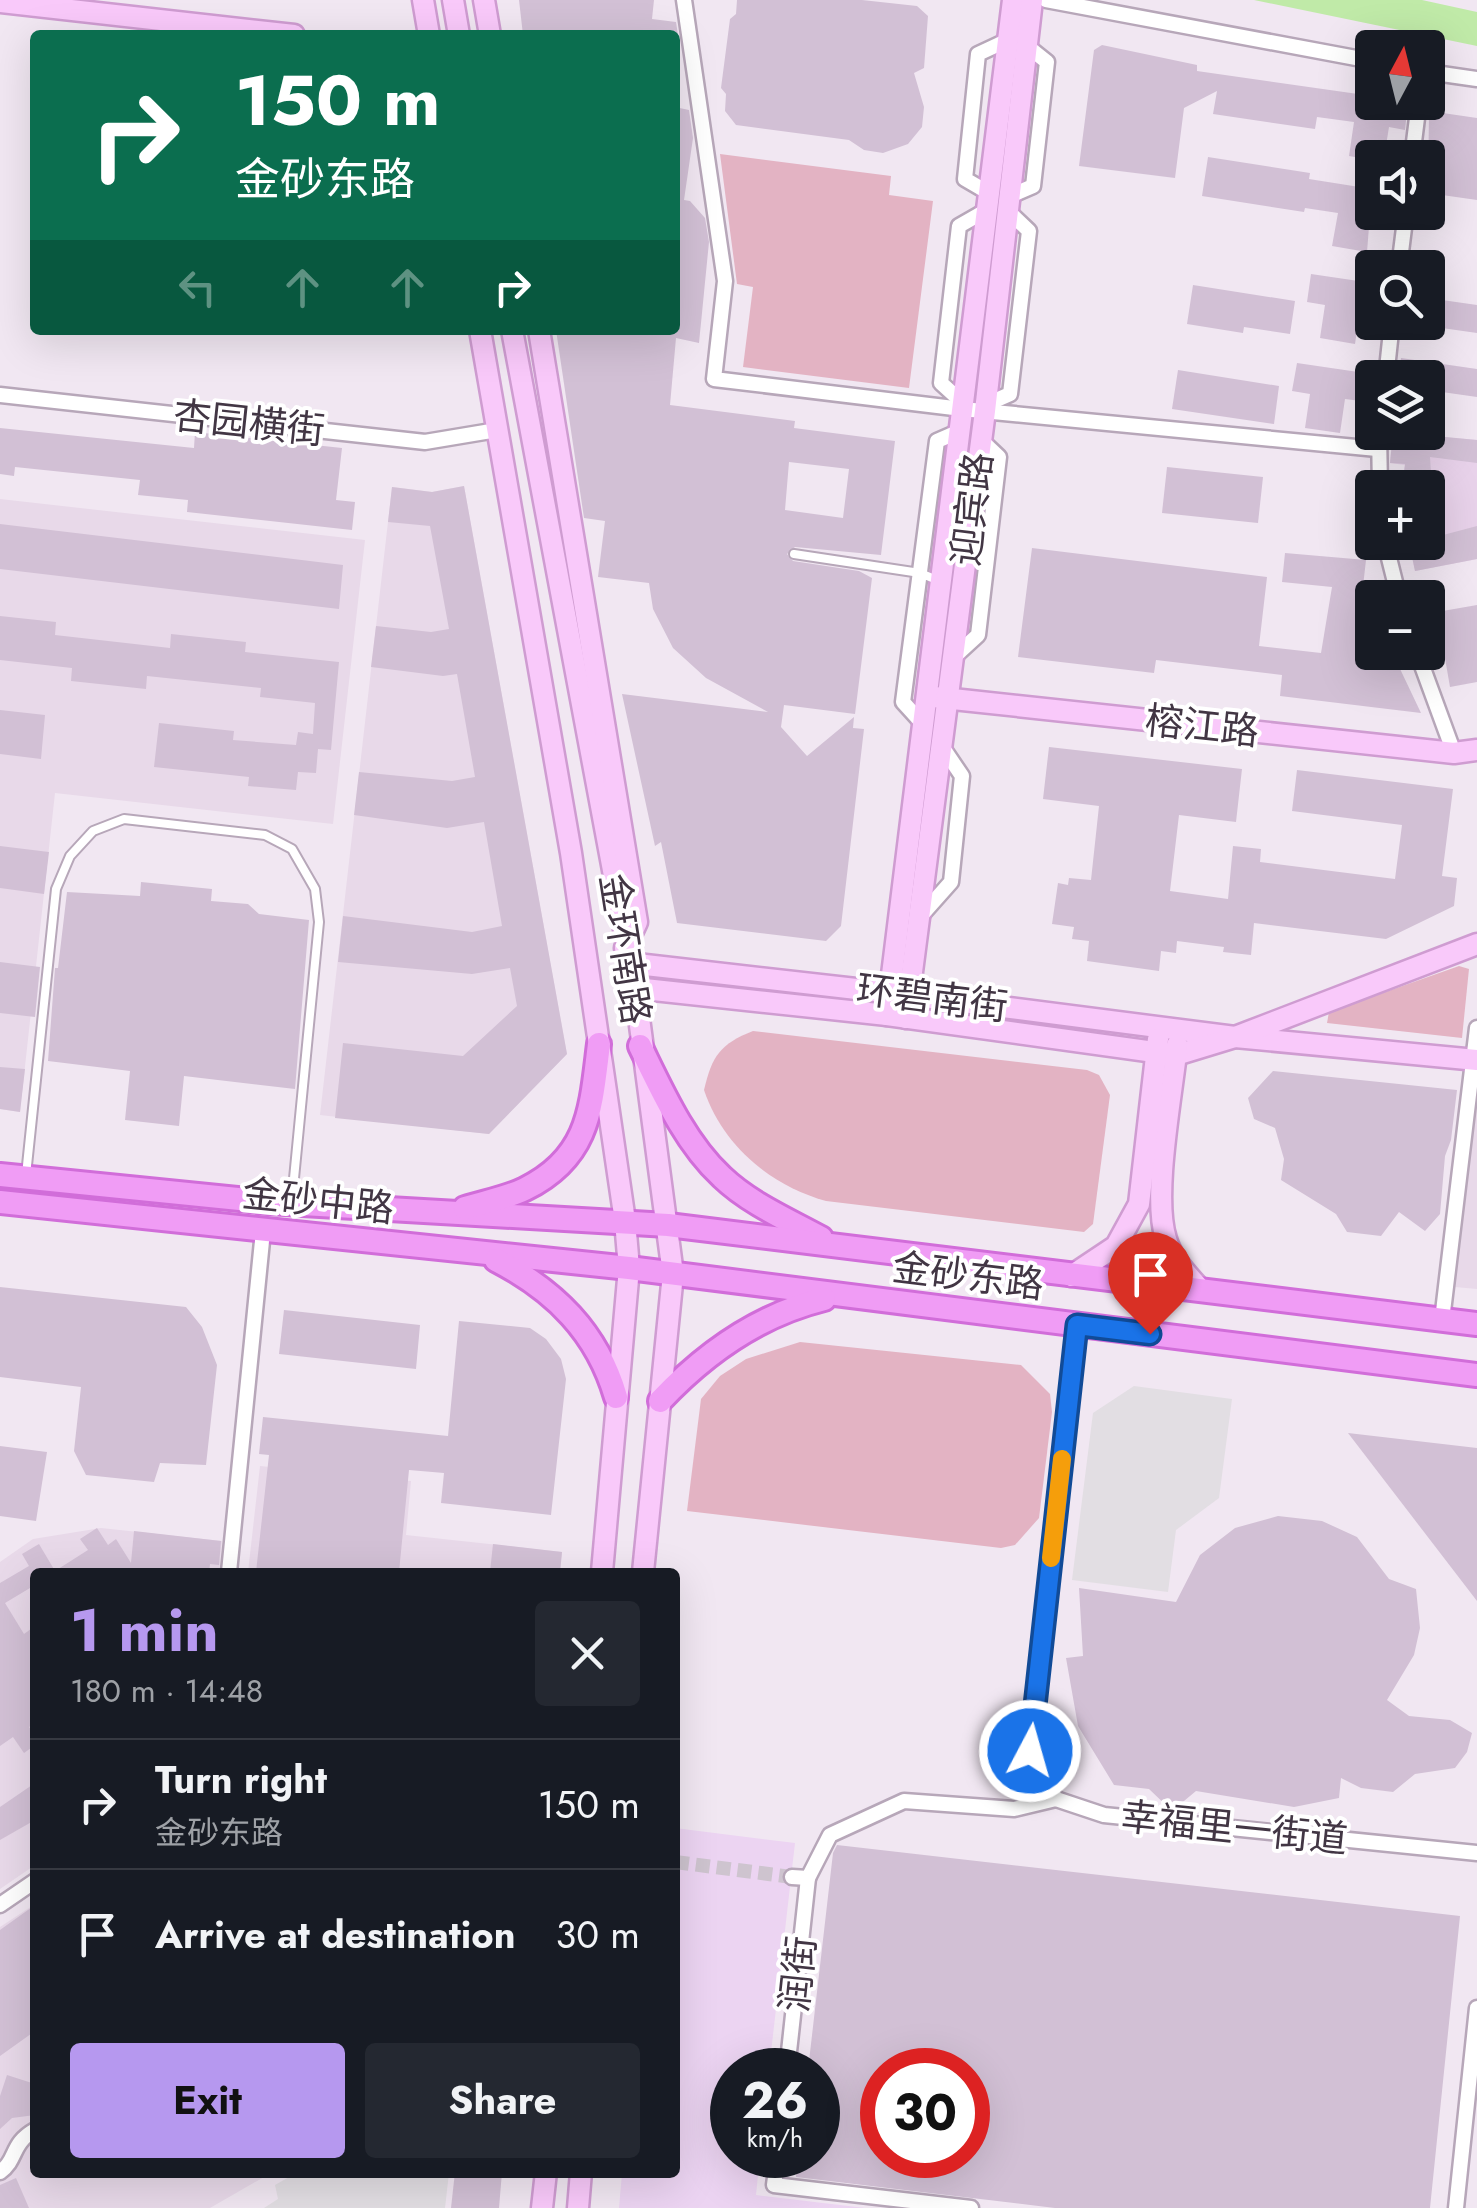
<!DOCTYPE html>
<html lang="en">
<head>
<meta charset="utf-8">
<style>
	body { margin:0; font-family:Jost,"Noto Sans SC",sans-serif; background:#242831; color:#f1f3f6; height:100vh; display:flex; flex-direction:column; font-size:38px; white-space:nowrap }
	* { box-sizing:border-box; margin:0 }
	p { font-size:32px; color:#9ea1a6 }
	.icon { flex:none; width:55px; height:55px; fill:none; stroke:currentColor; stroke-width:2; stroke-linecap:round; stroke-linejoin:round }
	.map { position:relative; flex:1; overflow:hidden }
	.details { position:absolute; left:30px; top:1568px; width:650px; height:610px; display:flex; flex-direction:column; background:#171b24; border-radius:10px; box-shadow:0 10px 40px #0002 }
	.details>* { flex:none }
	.guide { position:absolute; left:30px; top:30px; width:650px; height:305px; border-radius:10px; box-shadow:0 10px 40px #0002; background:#0b6e4f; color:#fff; overflow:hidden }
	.needle { width:65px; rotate:7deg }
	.tools { position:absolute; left:1355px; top:30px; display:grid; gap:20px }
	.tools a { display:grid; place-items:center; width:90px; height:90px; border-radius:10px; background:#171b24; box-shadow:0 10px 40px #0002; font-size:50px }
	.speed { position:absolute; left:710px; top:2048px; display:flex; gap:20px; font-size:50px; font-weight:700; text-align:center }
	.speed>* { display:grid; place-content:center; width:130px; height:130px; border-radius:50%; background:#171b24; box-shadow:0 10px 40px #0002; line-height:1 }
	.speed small { font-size:25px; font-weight:400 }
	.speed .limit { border:15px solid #d22; background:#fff; color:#111 }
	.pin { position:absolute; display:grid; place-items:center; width:85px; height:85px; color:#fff; margin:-102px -42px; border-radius:50% 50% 50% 0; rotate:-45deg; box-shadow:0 0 10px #0007 }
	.pin .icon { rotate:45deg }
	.me { position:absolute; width:110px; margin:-55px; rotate:6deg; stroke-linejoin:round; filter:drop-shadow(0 0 8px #0008) }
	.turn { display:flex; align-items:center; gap:35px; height:210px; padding:0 40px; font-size:45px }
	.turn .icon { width:130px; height:130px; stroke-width:2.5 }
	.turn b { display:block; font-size:70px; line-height:85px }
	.lanes { display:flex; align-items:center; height:95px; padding:0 40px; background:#0003; justify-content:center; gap:50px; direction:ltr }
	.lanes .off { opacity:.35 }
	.round { display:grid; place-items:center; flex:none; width:105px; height:105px; border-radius:10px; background:#242831 }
	.head { display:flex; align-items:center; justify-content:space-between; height:170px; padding:0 40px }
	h1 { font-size:60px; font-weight:700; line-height:75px; color:#b698ef }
	.primary-button { display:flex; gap:20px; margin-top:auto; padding:20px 40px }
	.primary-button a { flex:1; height:115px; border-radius:10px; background:#b698ef; color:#111; font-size:40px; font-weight:700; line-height:115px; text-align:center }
	.primary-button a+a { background:#242831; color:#f1f3f6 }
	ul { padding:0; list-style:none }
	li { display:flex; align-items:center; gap:30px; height:130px; padding:0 40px; border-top:2px solid #363941 }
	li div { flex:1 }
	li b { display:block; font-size:38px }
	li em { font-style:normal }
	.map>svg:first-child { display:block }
	.residential { fill:#e8d9e9 }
	.commercial { fill:#ecd4f2 }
	.education { fill:#e8d2ea }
	.green { fill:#e3b3c3 }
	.parking { fill:#e2dee3 }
	.water { fill:#c0eaa8 }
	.building { fill:#d2c0d5; fill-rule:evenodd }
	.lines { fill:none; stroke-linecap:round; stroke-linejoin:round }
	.street-tunnel { stroke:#cec4cf; stroke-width:14; stroke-dasharray:14 7; stroke-linecap:butt }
	.lane-casing { stroke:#b7a7b9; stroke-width:12 }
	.street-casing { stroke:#b7a7b9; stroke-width:19 }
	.secondary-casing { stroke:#cf9cd1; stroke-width:25 }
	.primary-casing { stroke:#d16dd9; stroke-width:28 }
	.lane { stroke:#fff; stroke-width:8 }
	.street { stroke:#fff; stroke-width:14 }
	.secondary { stroke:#f9c9fa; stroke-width:20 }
	.primary { stroke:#f09cf5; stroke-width:22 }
	.route-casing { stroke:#114b97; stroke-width:25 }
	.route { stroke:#1a73e8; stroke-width:18 }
	.slow { stroke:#f59e0b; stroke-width:18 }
	.labels { text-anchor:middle; stroke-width:8; stroke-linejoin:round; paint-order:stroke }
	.street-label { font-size:38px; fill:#423644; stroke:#fff }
</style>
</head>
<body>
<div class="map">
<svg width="1477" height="2208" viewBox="0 0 1477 2208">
	<rect width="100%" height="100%" fill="#f1e7f2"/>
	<g class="residential">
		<polygon points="464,486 567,1054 489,1134 320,1115 392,487 432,492"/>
		<polygon points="0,499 365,540 333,824 55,793 20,1112 0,1109"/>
		<polygon points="1477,1102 1477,1289 1455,1287"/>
		<polygon points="260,1466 411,1481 406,1535 562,1552 560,1572 248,1572"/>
		<polygon points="101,1528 222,1541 219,1572 35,1572 35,1865 0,1889 0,1562 33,1539"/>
		<polygon points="35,1904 35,2172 271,2173 210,2208 0,2208 0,1927"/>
	</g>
	<polygon class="commercial" points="675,1828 795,1843 769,2070 732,2070 732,2155 760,2155 756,2195 865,2208 619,2208 622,2173 675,2172"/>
	<polygon class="education" points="1393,433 1477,440 1477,559 1415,571 1409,543 1428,542 1428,488 1402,487 1405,465 1390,463"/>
	<g class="green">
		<polygon points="720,154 891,176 889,195 933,201 909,388 743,367 753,287 737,284"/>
		<polygon points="1459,966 1469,969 1462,1038 1327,1023 1329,1012"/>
		<path d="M 753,1031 L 1087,1070 L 1099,1075 L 1110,1095 L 1093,1224 L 1084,1232 L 826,1201 C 770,1185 723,1146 704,1090 C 712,1056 720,1044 753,1031 Z"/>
		<polygon points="800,1342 1021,1365 1050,1394 1052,1412 1039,1518 1015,1545 1001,1548 687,1511 701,1399 720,1376 746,1359"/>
	</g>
	<g class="parking">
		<polygon points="1134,1386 1232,1399 1219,1498 1176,1530 1168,1592 1072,1580 1093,1413"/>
		<polygon points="298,2172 449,2173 445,2208 264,2208 278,2199 275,2185"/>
	</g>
	<polygon class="water" points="1254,0 1422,0 1477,12 1477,46"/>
	<g class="building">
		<polygon points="519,0 654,0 652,19 676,22 678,35 523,35"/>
		<polygon points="737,0 862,0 917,6 928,16 924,68 914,73 924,107 922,127 908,144 883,153 864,150 849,140 736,125 725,111 726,94 721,88 730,19 736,14"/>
		<polygon points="1102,45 1197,65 1197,71 1372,96 1372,102 1408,102 1405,130 1389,127 1384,158 1372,160 1349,156 1354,122 1317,117 1315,129 1213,114 1217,91 1184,108 1175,178 1079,166 1094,50"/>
		<path d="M 675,107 L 689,110 L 693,138 L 684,200 L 690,201 L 705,218 L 709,242 L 699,343 L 676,338 L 670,405 L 795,421 L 794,428 L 895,441 L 881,555 L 795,547 L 787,554 L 793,561 L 859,571 L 872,578 L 855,714 L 784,705 L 781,727 L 807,756 L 854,717 L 853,728 L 864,729 L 841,926 L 826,941 L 677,923 L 661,842 L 655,846 L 622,694 L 768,712 L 706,678 L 673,648 L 653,609 L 649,583 L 598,577 L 605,521 L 584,518 L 556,330 L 675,330 ZM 789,462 L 849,469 L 843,518 L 785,510 Z"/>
		<polygon points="1429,111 1477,118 1477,200 1428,193"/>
		<polygon points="1208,157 1310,173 1309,179 1372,189 1367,252 1332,246 1338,213 1305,208 1304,212 1202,196"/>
		<polygon points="1311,274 1372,283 1372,311 1360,310 1355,344 1320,338 1325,305 1307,302"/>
		<polygon points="1193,285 1295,301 1290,334 1244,327 1243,333 1187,324"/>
		<polygon points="1428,298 1477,305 1477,333 1428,326"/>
		<polygon points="1401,358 1477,369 1477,397 1428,390 1428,378 1398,378"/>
		<polygon points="1297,363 1365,373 1361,401 1345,399 1340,433 1305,428 1310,394 1292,391"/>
		<polygon points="1178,370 1279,386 1274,424 1172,409"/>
		<polygon points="0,428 194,448 195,432 342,448 336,500 355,502 352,530 187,512 188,500 138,495 140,480 15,467 14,476 0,474"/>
		<polygon points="1393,432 1477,440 1477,463 1430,457 1432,488 1402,488 1405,464 1390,463"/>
		<polygon points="1167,467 1263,477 1258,523 1162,513"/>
		<polygon points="464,486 567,1054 489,1134 335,1118 343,1043 463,1056 517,1006 510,968 472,974 338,962 343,916 472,932 502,926 484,822 447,828 354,815 359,772 452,781 475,777 457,674 443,676 371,667 376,626 431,632 449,629 430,526 388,522 392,487 432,492"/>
		<polygon points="0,524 343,565 339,609 0,569"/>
		<polygon points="1477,526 1477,559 1415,571 1409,542 1428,542 1428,539"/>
		<polygon points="1032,548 1267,577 1259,646 1321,653 1332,587 1282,582 1285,553 1366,560 1361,604 1368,605 1372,613 1372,652 1392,652 1421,713 1280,696 1282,675 1156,660 1154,673 1018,657"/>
		<polygon points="1477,605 1477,682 1450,687 1437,612"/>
		<polygon points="0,616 56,622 55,635 170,648 171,634 246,642 245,652 339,662 331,750 318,749 316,773 298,772 296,790 248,786 249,777 154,767 159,723 234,731 233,740 296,745 298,732 313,734 315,703 260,697 261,688 147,676 146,689 71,681 72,668 0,660"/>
		<polygon points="0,710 45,715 41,759 0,754"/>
		<polygon points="1049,747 1242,769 1236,822 1179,815 1170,891 1228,899 1233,846 1261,849 1260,862 1395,879 1402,825 1292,811 1297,770 1453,789 1442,876 1457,878 1454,906 1386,939 1254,923 1251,955 1223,952 1224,947 1177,941 1176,953 1161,951 1159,971 1087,961 1089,941 1072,939 1074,927 1052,924 1058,883 1068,885 1069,878 1091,880 1099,806 1043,799"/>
		<polygon points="0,846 49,852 44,894 0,888"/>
		<polygon points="141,882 212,889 211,901 248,904 259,914 309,920 295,1089 184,1076 179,1126 125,1120 130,1071 48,1061 55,968 58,968 67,892 140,896"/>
		<polygon points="0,962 40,967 35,1017 0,1013"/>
		<polygon points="0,1067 25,1069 20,1112 0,1109"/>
		<polygon points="1273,1071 1457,1090 1451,1140 1445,1156 1440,1214 1425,1231 1399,1212 1381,1236 1347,1232 1336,1214 1281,1180 1284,1159 1275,1128 1254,1119 1248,1098"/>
		<polygon points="0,1287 186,1307 202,1327 217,1365 206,1465 160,1463 154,1482 86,1475 74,1451 81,1387 0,1377"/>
		<polygon points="284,1310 420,1325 416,1369 279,1354"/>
		<polygon points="459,1321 530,1328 546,1339 561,1359 566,1379 551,1515 441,1503 444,1473 409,1470 399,1572 256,1572 269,1455 259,1454 263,1417 448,1436"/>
		<polygon points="1348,1433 1477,1448 1477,1601"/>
		<polygon points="0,1446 47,1452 36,1521 0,1516"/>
		<polygon points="1278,1516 1322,1521 1357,1537 1389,1579 1416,1589 1420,1628 1414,1655 1387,1700 1409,1716 1450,1720 1472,1733 1467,1752 1455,1768 1415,1774 1393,1792 1361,1788 1341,1778 1339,1798 1294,1807 1196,1791 1172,1811 1149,1789 1114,1785 1078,1726 1066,1658 1083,1656 1079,1588 1176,1602 1200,1555 1235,1528"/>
		<polygon points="97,1528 108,1545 116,1539 131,1563 134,1531 221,1541 219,1565 210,1564 209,1572 35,1572 35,1585 5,1603 24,1634 35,1626 35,1723 29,1727 35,1735 35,1745 24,1753 13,1737 0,1746 0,1583 29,1566 22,1554 39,1544 55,1571 88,1550 80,1539"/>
		<polygon points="493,1544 562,1552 560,1572 490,1572"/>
		<polygon points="35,1783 35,1820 0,1840 0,1807"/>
		<path d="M 837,1845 L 1460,1916 L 1430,2208 L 1055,2208 L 796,2177 L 798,2155 L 818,2155 L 818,2070 L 808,2070 L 833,1853 ZM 882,2070 L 968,2070 L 968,2155 L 882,2155 Z"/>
		<polygon points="35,1905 35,2031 0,2056 0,1930"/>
		<polygon points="7,2075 35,2084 35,2115 12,2118 0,2129 0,2096"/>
		<polygon points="455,2172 502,2172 499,2208 451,2208"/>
		<polygon points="16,2178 29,2208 0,2208 0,2185"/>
	</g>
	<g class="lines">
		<polyline class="street-tunnel" points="675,1862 792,1877"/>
		<defs>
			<g id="lane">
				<polyline points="794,554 920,573 937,580"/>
				<polyline points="26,1175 56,889 70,856 93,831 124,819 265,835 292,849 315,889 319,922 292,1199"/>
			</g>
			<g id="street">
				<polyline points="684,0 725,281 714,379 962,409 1377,449"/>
				<polyline points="1046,0 1372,61"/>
				<polyline points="1428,72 1477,79"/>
				<polyline points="1412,158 1419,102"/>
				<polyline points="989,193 965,179 978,54 1008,40"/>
				<polyline points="1010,196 1033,186 1047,62 1027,46"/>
				<polyline points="1399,268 1406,212"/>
				<polyline points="1386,378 1392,322"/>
				<polyline points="0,395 425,442 497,430"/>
				<polyline points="963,403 941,383 959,226 987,210"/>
				<polyline points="985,405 1010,394 1029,231 1008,211"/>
				<polyline points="1379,432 1380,488"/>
				<polyline points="1385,542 1399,598"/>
				<polyline points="1417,652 1454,753"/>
				<polyline points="954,657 978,635 999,457 980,439"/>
				<polyline points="923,724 903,702 937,441 960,431"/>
				<polyline points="919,918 951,882 962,776 941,745"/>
				<polyline points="1442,1320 1477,1028"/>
				<polyline points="1077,1325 1030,1751 1056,1799 1104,1815 1477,1853"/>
				<polyline points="229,1572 263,1231"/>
				<polyline points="792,1877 808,1878 830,1835 904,1801 1014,1809 1056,1799"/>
				<polyline points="0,1905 35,1881"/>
				<polyline points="787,2070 808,1878"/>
				<polyline points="778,2155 774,2185 971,2208"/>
				<path d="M 0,2172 C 18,2159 10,2144 35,2130"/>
				<polyline points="1456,2208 1477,2008"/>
			</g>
			<g id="secondary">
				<polyline points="423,0 429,35"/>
				<polyline points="453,0 459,35"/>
				<polyline points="484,0 490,35"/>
				<polyline points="0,2 294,35"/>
				<polyline points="480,330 571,853 625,1221 629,1268 602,1572"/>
				<polyline points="512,330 635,988 673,1274 643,1572"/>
				<polyline points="539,330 637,922 625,948"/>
				<polyline points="934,697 1454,753 1477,750"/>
				<polyline points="628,963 909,995 1235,1037 1477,1060"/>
				<polyline points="635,988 887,1015 1176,1055 1235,1037 1477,944"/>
				<polyline points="887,1015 1013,0"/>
				<polyline points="906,1018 985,411 1032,0"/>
				<path d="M 1177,1045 C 1172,1095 1152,1195 1166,1239 C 1172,1260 1187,1274 1201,1290"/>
				<polyline points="1071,1276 1116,1246 1139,1204 1158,1039"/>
				<polyline points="542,2208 546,2172"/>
				<polyline points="578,2208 581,2172"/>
			</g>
			<g id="primary">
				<path d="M 640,1046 C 662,1091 685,1143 722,1177 C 749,1203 788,1220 821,1238"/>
				<polyline points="0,1175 268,1202 668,1225 1477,1324"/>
				<polyline points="0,1202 629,1268 1477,1375"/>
				<path d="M 465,1208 C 484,1202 507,1198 525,1189 C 590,1157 591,1108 599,1044"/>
				<path d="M 496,1260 C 555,1291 597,1332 616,1397"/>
				<path d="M 660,1401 C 706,1352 759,1315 824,1299"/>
			</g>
		</defs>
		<use href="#lane" class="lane-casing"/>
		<use href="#street" class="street-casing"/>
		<use href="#secondary" class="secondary-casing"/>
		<use href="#primary" class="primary-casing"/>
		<use href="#lane" class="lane"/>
		<use href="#street" class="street"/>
		<use href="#secondary" class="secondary"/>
		<use href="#primary" class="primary"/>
	</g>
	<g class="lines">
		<defs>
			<polyline id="route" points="1030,1751 1077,1325 1150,1334"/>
		</defs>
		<use href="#route" class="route-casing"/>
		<use href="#route" class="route"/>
		<polyline class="slow" points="1051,1558 1062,1459"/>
	</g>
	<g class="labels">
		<g class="street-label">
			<text transform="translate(249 423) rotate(6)" y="13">杏园横街</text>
			<text transform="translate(972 509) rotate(-83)" y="13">迎宾路</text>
			<text transform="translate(1202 726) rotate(6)" y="13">榕江路</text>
			<text transform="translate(625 949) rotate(81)" y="13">金环南路</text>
			<text transform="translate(932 998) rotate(7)" y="13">环碧南街</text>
			<text transform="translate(318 1201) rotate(6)" y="13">金砂中路</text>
			<text transform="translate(968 1276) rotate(7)" y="13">金砂东路</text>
			<text transform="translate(1234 1828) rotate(6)" y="13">幸福里一街道</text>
			<text transform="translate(798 1974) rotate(-84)" y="13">润街</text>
		</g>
	</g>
</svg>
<div class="tools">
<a><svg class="needle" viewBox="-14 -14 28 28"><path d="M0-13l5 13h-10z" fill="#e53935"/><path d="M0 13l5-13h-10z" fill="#9ea1a6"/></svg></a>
<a><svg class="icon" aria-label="sound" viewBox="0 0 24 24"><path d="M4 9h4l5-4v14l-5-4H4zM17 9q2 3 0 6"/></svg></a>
<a><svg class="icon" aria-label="search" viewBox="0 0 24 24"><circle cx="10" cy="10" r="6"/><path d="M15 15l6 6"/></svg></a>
<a><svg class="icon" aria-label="layers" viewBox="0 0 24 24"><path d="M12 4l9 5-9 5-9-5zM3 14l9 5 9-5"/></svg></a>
<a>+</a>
<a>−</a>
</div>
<div class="speed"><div>26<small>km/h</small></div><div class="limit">30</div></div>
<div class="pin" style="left:1150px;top:1334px;background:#d93025"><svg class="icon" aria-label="arrive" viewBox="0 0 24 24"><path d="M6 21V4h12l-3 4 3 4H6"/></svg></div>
<svg class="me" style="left:1030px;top:1751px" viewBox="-20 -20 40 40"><circle r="17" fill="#1a73e8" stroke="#fff" stroke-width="3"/><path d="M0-11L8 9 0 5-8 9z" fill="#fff"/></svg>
<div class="guide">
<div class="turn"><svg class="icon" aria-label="right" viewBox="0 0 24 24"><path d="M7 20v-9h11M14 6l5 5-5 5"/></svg><div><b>150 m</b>金砂东路</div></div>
<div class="lanes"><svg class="icon off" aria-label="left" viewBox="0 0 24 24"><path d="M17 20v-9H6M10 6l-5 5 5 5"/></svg><svg class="icon off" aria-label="ahead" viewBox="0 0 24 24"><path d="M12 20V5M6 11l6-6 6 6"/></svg><svg class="icon off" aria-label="ahead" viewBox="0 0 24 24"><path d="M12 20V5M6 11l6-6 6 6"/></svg><svg class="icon" aria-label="right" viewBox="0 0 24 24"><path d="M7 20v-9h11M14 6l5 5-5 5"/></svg></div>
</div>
<section class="details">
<div class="head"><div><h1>1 min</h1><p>180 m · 14:48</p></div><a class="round"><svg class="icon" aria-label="close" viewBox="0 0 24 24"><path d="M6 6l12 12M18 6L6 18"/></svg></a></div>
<ul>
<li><svg class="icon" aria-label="right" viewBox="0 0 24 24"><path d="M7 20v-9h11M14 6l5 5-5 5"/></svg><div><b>Turn right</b><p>金砂东路</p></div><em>150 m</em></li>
<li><svg class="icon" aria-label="arrive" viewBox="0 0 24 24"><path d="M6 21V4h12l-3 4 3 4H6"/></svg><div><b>Arrive at destination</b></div><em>30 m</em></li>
</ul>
<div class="primary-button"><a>Exit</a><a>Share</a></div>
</section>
</div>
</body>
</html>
